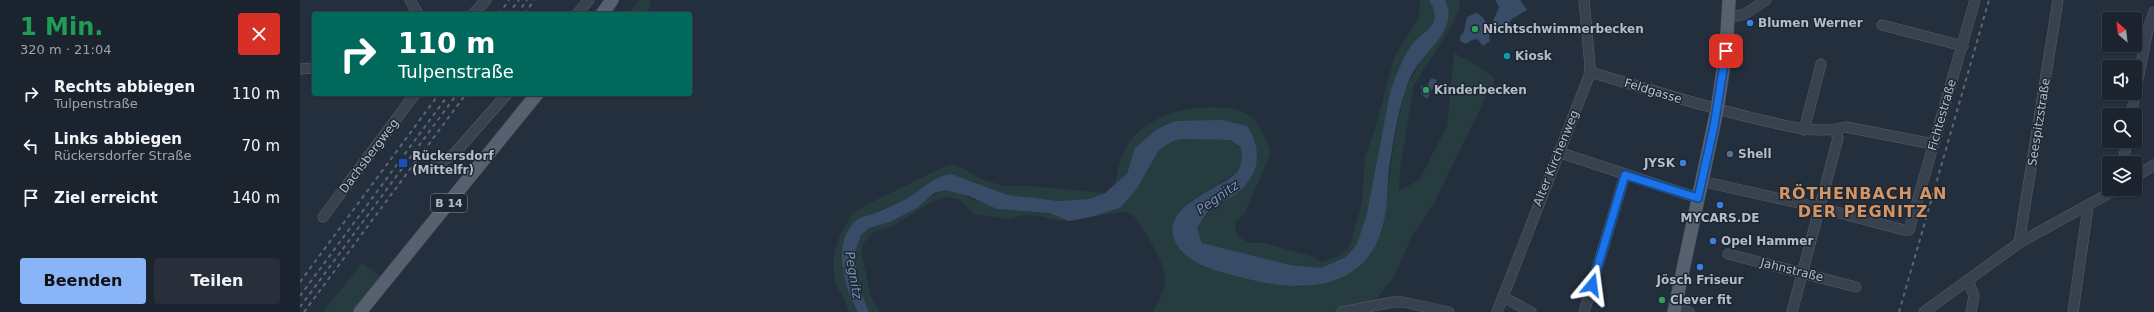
<!DOCTYPE html>
<html lang="de">
<head>
<meta charset="utf-8">
<style>
	body { margin:0; font-family:"DejaVu Sans",sans-serif; background:#282f3a; color:#f1f3f6; height:100vh; display:flex; flex-direction:column; font-size:15px; white-space:nowrap }
	* { box-sizing:border-box; margin:0 }
	p { font-size:13px; color:#a0a4aa }
	.icon { flex:none; width:22px; height:22px; fill:none; stroke:currentColor; stroke-width:2; stroke-linecap:round; stroke-linejoin:round }
	.map { position:relative; flex:1; overflow:hidden }
	.details { display:flex; flex-direction:column; background:#1b232e; width:300px }
	.details>* { flex:none }
	.guide { position:absolute; left:12px; top:12px; width:380px; height:84px; border-radius:4px; box-shadow:0 1px 3px #0004,0 0 0 1px #39404a; background:#00695c; color:#fff; overflow:hidden }
	.needle { width:26px; rotate:332deg }
	.tools { position:absolute; left:1802px; top:12px; display:grid; gap:8px }
	.tools a { display:grid; place-items:center; width:40px; height:40px; border-radius:4px; background:#1b232e; box-shadow:0 1px 3px #0004,0 0 0 1px #39404a; font-size:20px }
	.pin { position:absolute; display:grid; place-items:center; width:34px; height:34px; color:#fff; margin:-17px; border-radius:8px; box-shadow:0 2px 6px #0006 }
	.me { position:absolute; width:44px; margin:-22px; rotate:16deg; stroke-linejoin:round; filter:drop-shadow(0 0 3px #0008) }
	.turn { display:flex; align-items:center; gap:14px; height:84px; padding:0 20px; font-size:18px }
	.turn .icon { width:52px; height:52px; stroke-width:2.5 }
	.turn b { display:block; font-size:28px; line-height:34px }
	.round { display:grid; place-items:center; flex:none; width:42px; height:42px; border-radius:4px; background:#282f3a }
	.head { display:flex; align-items:center; justify-content:space-between; height:68px; padding:0 20px }
	h1 { font-size:24px; font-weight:800; line-height:30px; color:#1e9e55 }
	.button { display:flex; gap:8px; margin-top:auto; padding:8px 20px }
	.button a { flex:1; height:46px; border-radius:4px; background:#8ab4f8; color:#111; font-size:16px; font-weight:800; line-height:46px; text-align:center }
	.button a+a { background:#282f3a; color:#f1f3f6 }
	ul { padding:0; list-style:none }
	li { display:flex; align-items:center; gap:12px; height:52px; padding:0 20px }
	li div { flex:1 }
	li b { display:block; font-size:15px }
	li em { font-style:normal }
	main { display:flex; flex:1; min-height:0 }
	.map>svg:first-child { display:block }
	.green { fill:#263c3f }
	.water { fill:#394c67 }
	.lines { fill:none; stroke-linecap:round; stroke-linejoin:round }
	.minor-casing { stroke:#565f6c; stroke-width:11 }
	.major-casing { stroke:#414a57; stroke-width:14 }
	.minor { stroke:#38414e; stroke-width:10 }
	.major { stroke:#56606e; stroke-width:13 }
	.rail { stroke:#5a6575; stroke-width:2; stroke-dasharray:4 4; stroke-linecap:butt }
	.route-casing { stroke:#114b97; stroke-width:10 }
	.route { stroke:#1a73e8; stroke-width:7 }
	.shop-dot { fill:#3f7fe0; stroke:#1d2633; stroke-width:1.5 }
	.leisure-dot { fill:#2e9e5b; stroke:#1d2633; stroke-width:1.5 }
	.culture-dot { fill:#0f9aa8; stroke:#1d2633; stroke-width:1.5 }
	.service-dot { fill:#5c6f8a; stroke:#1d2633; stroke-width:1.5 }
	.transit-dot { fill:#1a4fb4; stroke:#1d2633; stroke-width:1.5 }
	.labels { text-anchor:middle; stroke-width:3; stroke-linejoin:round; paint-order:stroke }
	.shield { fill:#1d2633; stroke:#878f9c; stroke-width:1 }
	.shield-label { font-size:11px; font-weight:bold; fill:#b4bcc9 }
	.poi-label { font-size:12px; font-weight:bold; fill:#b4bcc9; stroke:#1d2633; text-anchor:start }
	.street-label { font-size:12px; fill:#b4bcc9; stroke:#1d2633 }
	.water-label { font-size:13px; font-style:italic; fill:#7c92b1; stroke:#1d2633 }
	.district-label { font-size:16px; font-weight:bold; letter-spacing:1px; fill:#d59563; stroke:#1d2633 }
</style>
</head>
<body>
<main>
<section class="details">
<div class="head"><div><h1>1 Min.</h1><p>320 m · 21:04</p></div><a class="round" style="background:#d93025;color:#fff"><svg class="icon" aria-label="close" viewBox="0 0 24 24"><path d="M6 6l12 12M18 6L6 18"/></svg></a></div>
<ul>
<li><svg class="icon" aria-label="right" viewBox="0 0 24 24"><path d="M7 20v-9h11M14 6l5 5-5 5"/></svg><div><b>Rechts abbiegen</b><p>Tulpenstraße</p></div><em>110 m</em></li>
<li><svg class="icon" aria-label="left" viewBox="0 0 24 24"><path d="M17 20v-9H6M10 6l-5 5 5 5"/></svg><div><b>Links abbiegen</b><p>Rückersdorfer Straße</p></div><em>70 m</em></li>
<li><svg class="icon" aria-label="arrive" viewBox="0 0 24 24"><path d="M6 21V4h12l-3 4 3 4H6"/></svg><div><b>Ziel erreicht</b></div><em>140 m</em></li>
</ul>
<div class="button"><a>Beenden</a><a>Teilen</a></div>
</section>
<div class="map">
<svg width="1854" height="312" viewBox="0 0 1854 312">
	<rect width="100%" height="100%" fill="#242f3e"/>
	<g class="green">
		<polygon points="339,0 351,0 348,14 328,14"/>
		<path d="M 1120,0 L 1129,0 C 1133,6 1136,13 1134,21 C 1131,30 1121,34 1115,41 C 1105,51 1095,78 1090,92 L 1067,213 L 1057,244 L 1046,257 L 1021,268 L 990,265 L 902,243 L 897,228 L 910,210 L 939,191 L 958,154 L 922,120 L 901,122 L 836,148 L 827,174 L 815,185 C 818,169 822,147 835,135 C 843,127 856,119 866,115 C 883,107 932,103 947,114 C 960,123 966,138 971,152 L 945,213 L 935,222 L 936,231 L 939,237 L 949,243 L 964,243 L 1014,257 L 1021,262 L 1037,257 L 1050,246 L 1062,202 L 1065,157 L 1074,132 L 1095,55 L 1119,18 Z"/>
		<path d="M 1145,0 L 1159,0 L 1160,6 L 1151,28 L 1114,84 L 1100,169 L 1099,191 L 1119,180 L 1147,126 L 1154,53 L 1178,66 L 1195,79 L 1133,205 L 1111,238 L 1094,277 L 1072,304 L 1032,312 L 853,312 C 857,303 863,293 865,283 C 869,268 842,226 832,214 L 824,212 L 791,217 L 820,208 L 859,150 L 873,141 L 882,139 L 930,140 L 941,147 L 942,163 L 936,173 L 920,183 L 880,251 C 918,276 961,281 1004,287 L 1082,232 C 1090,188 1091,143 1103,99 C 1108,80 1115,73 1124,56 C 1134,41 1140,23 1148,7 Z"/>
		<path d="M 650,164 L 663,168 L 681,179 L 704,186 L 730,186 L 805,193 L 789,199 L 759,201 L 727,198 L 708,195 L 651,174 C 636,176 627,186 616,194 C 596,208 568,210 550,228 L 553,303 L 558,312 L 548,312 L 545,300 L 535,284 L 533,261 L 540,234 L 553,213 L 578,199 Z"/>
		<path d="M 645,190 L 659,193 L 677,201 L 709,210 L 749,213 L 769,221 L 754,220 L 739,216 L 724,215 L 709,219 L 674,214 L 658,199 L 649,197 L 635,200 L 595,225 L 574,232 L 564,243 L 561,252 L 572,300 L 580,312 L 569,312 C 560,291 541,242 570,228 C 580,223 593,221 604,215 C 618,207 629,195 645,190 Z"/>
		<polygon points="62,263 80,276 52,312 23,312"/>
	</g>
	<g class="water">
		<path d="M 1129,0 L 1145,0 C 1160,29 1124,51 1112,74 C 1109,79 1107,86 1105,92 C 1097,115 1093,143 1089,168 C 1087,189 1088,212 1081,232 C 1061,293 996,292 944,278 C 922,272 885,265 875,241 C 859,206 920,190 936,173 C 943,166 942,156 941,147 L 930,140 L 882,139 L 873,141 L 859,150 L 836,190 L 820,208 L 791,217 L 769,221 L 749,213 L 697,209 L 669,196 L 645,190 L 634,193 L 617,208 L 592,221 L 569,228 L 561,235 L 554,255 L 560,290 L 569,312 L 558,312 C 544,287 530,241 558,219 C 563,216 570,215 575,213 C 586,209 596,204 606,199 C 621,191 633,176 651,174 L 708,195 L 759,201 L 789,199 L 805,193 L 827,174 L 835,148 L 857,129 L 875,121 L 922,120 L 947,126 C 962,149 961,174 938,192 C 930,199 917,202 909,210 C 905,215 901,222 897,228 L 902,243 L 990,265 L 1021,268 L 1046,257 L 1057,244 L 1067,213 L 1090,92 C 1095,78 1105,51 1115,41 C 1121,34 1131,30 1134,21 C 1136,13 1133,6 1129,0 Z"/>
		<polygon points="1195,0 1220,0 1227,10 1212,19 1205,28 1192,24 1199,7"/>
		<path d="M 1176,13 C 1186,15 1189,32 1190,41 L 1183,46 L 1177,39 L 1172,40 L 1166,44 L 1160,41 L 1160,37 L 1164,31 L 1167,17 Z"/>
		<polygon points="1131,78 1137,80 1127,99 1121,93 1121,86 1128,85"/>
	</g>
	<g class="lines">
		<defs>
			<g id="minor">
				<polyline points="110,0 118,14"/>
				<polyline points="173,14 186,0"/>
				<polyline points="277,14 289,0"/>
				<polyline points="1428,18 1445,14 1466,0"/>
				<polyline points="1582,25 1663,46"/>
				<polyline points="0,69 14,68"/>
				<path d="M 1290,72 C 1344,88 1398,105 1453,118 C 1484,125 1515,135 1546,127 L 1633,144"/>
				<polyline points="1831,115 1848,29 1854,12"/>
				<polyline points="1504,130 1521,64"/>
				<polyline points="1258,152 1398,198"/>
				<polyline points="1823,163 1827,141"/>
				<polyline points="136,165 154,154 207,94"/>
				<polyline points="1835,177 1854,165"/>
				<polyline points="1401,181 1521,208 1604,230 1609,230 1675,0"/>
				<polyline points="23,217 115,94"/>
				<polyline points="1719,243 1758,0"/>
				<polyline points="1428,254 1556,287"/>
				<polyline points="1668,280 1674,296 1671,312"/>
				<polyline points="1203,297 1231,312"/>
				<polyline points="1375,308 1389,312"/>
				<polyline points="1042,312 1093,302 1103,302 1149,312"/>
				<polyline points="1197,312 1289,76 1290,66 1284,0"/>
				<polyline points="1284,312 1325,175"/>
				<polyline points="1492,312 1538,138 1535,130"/>
				<polyline points="1624,312 1719,243 1817,189"/>
				<polyline points="1773,312 1788,207"/>
			</g>
			<g id="major">
				<polyline points="302,14 312,0"/>
				<polyline points="60,312 237,94"/>
				<polyline points="1374,312 1417,110 1426,51 1429,0"/>
			</g>
		</defs>
		<use href="#minor" class="minor-casing"/>
		<use href="#major" class="major-casing"/>
		<use href="#minor" class="minor"/>
		<use href="#major" class="major"/>
		<g class="rail">
			<polyline points="199,14 209,0"/>
			<polyline points="208,14 219,0"/>
			<polyline points="217,14 227,0"/>
			<polyline points="225,14 234,0"/>
			<polyline points="0,282 139,94"/>
			<polyline points="0,296 149,94"/>
			<polyline points="0,307 157,94"/>
			<polyline points="4,312 166,94"/>
			<polyline points="1599,312 1689,0"/>
		</g>
	</g>
	<g class="lines">
		<defs>
			<polyline id="route" points="1292,285 1325,175 1398,198 1414,126 1426,51"/>
		</defs>
		<use href="#route" class="route-casing"/>
		<use href="#route" class="route"/>
	</g>
	<g class="shop-dot">
		<circle cx="1450" cy="23" r="4"/>
		<circle cx="1383" cy="163" r="4"/>
		<circle cx="1420" cy="205" r="4"/>
		<circle cx="1413" cy="241" r="4"/>
		<circle cx="1400" cy="267" r="4"/>
	</g>
	<g class="leisure-dot">
		<circle cx="1175" cy="29" r="4"/>
		<circle cx="1126" cy="90" r="4"/>
		<circle cx="1362" cy="300" r="4"/>
	</g>
	<circle class="culture-dot" cx="1207" cy="56" r="4"/>
	<circle class="service-dot" cx="1430" cy="154" r="4"/>
	<rect class="transit-dot" x="98" y="158" width="10" height="10" rx="2"/>
	<g class="labels">
		<rect class="shield" x="131" y="194" width="36" height="18" rx="3"/>
		<g class="shield-label">
			<text x="149" y="207">B 14</text>
		</g>
		<g class="poi-label">
			<text x="1458" y="27">Blumen Werner</text>
			<text x="1183" y="33">Nichtschwimmerbecken</text>
			<text x="1215" y="60">Kiosk</text>
			<text x="1134" y="94">Kinderbecken</text>
			<text x="1438" y="158">Shell</text>
			<text x="112" y="160">Rückersdorf<tspan x="112" dy="14">(Mittelfr)</tspan></text>
			<text x="1375" y="167" text-anchor="end">JYSK</text>
			<text x="1420" y="222" text-anchor="middle">MYCARS.DE</text>
			<text x="1421" y="245">Opel Hammer</text>
			<text x="1400" y="284" text-anchor="middle">Jösch Friseur</text>
			<text x="1370" y="304">Clever fit</text>
		</g>
		<g class="street-label">
			<text transform="translate(1353 91) rotate(17)" y="4">Feldgasse</text>
			<text transform="translate(1642 115) rotate(-74)" y="4">Fichtestraße</text>
			<text transform="translate(1739 122) rotate(-81)" y="4">Seespitzstraße</text>
			<text transform="translate(69 156) rotate(-53)" y="4">Dachsbergweg</text>
			<text transform="translate(1256 158) rotate(-68)" y="4">Alter Kirchenweg</text>
			<text transform="translate(1492 270) rotate(14)" y="4">Jahnstraße</text>
		</g>
		<g class="water-label">
			<text transform="translate(917 197) rotate(-35)" y="5">Pegnitz</text>
			<text transform="translate(554 275) rotate(80)" y="5">Pegnitz</text>
		</g>
		<g class="district-label">
			<text x="1563" y="199">RÖTHENBACH AN<tspan x="1563" dy="18">DER PEGNITZ</tspan></text>
		</g>
	</g>
</svg>
<div class="tools">
<a><svg class="needle" viewBox="-14 -14 28 28"><path d="M0-13l5 13h-10z" fill="#e53935"/><path d="M0 13l5-13h-10z" fill="#a0a4aa"/></svg></a>
<a><svg class="icon" aria-label="sound" viewBox="0 0 24 24"><path d="M4 9h4l5-4v14l-5-4H4zM17 9q2 3 0 6"/></svg></a>
<a><svg class="icon" aria-label="search" viewBox="0 0 24 24"><circle cx="10" cy="10" r="6"/><path d="M15 15l6 6"/></svg></a>
<a><svg class="icon" aria-label="layers" viewBox="0 0 24 24"><path d="M12 4l9 5-9 5-9-5zM3 14l9 5 9-5"/></svg></a>
</div>
<div class="pin" style="left:1426px;top:51px;background:#d93025"><svg class="icon" aria-label="arrive" viewBox="0 0 24 24"><path d="M6 21V4h12l-3 4 3 4H6"/></svg></div>
<svg class="me" style="left:1292px;top:285px" viewBox="-20 -20 40 40"><path d="M0-17L14 15 0 8-14 15z" fill="#1a73e8" stroke="#fff" stroke-width="4"/></svg>
<div class="guide">
<div class="turn"><svg class="icon" aria-label="right" viewBox="0 0 24 24"><path d="M7 20v-9h11M14 6l5 5-5 5"/></svg><div><b>110 m</b>Tulpenstraße</div></div>
</div>
</div>
</main>
</body>
</html>
